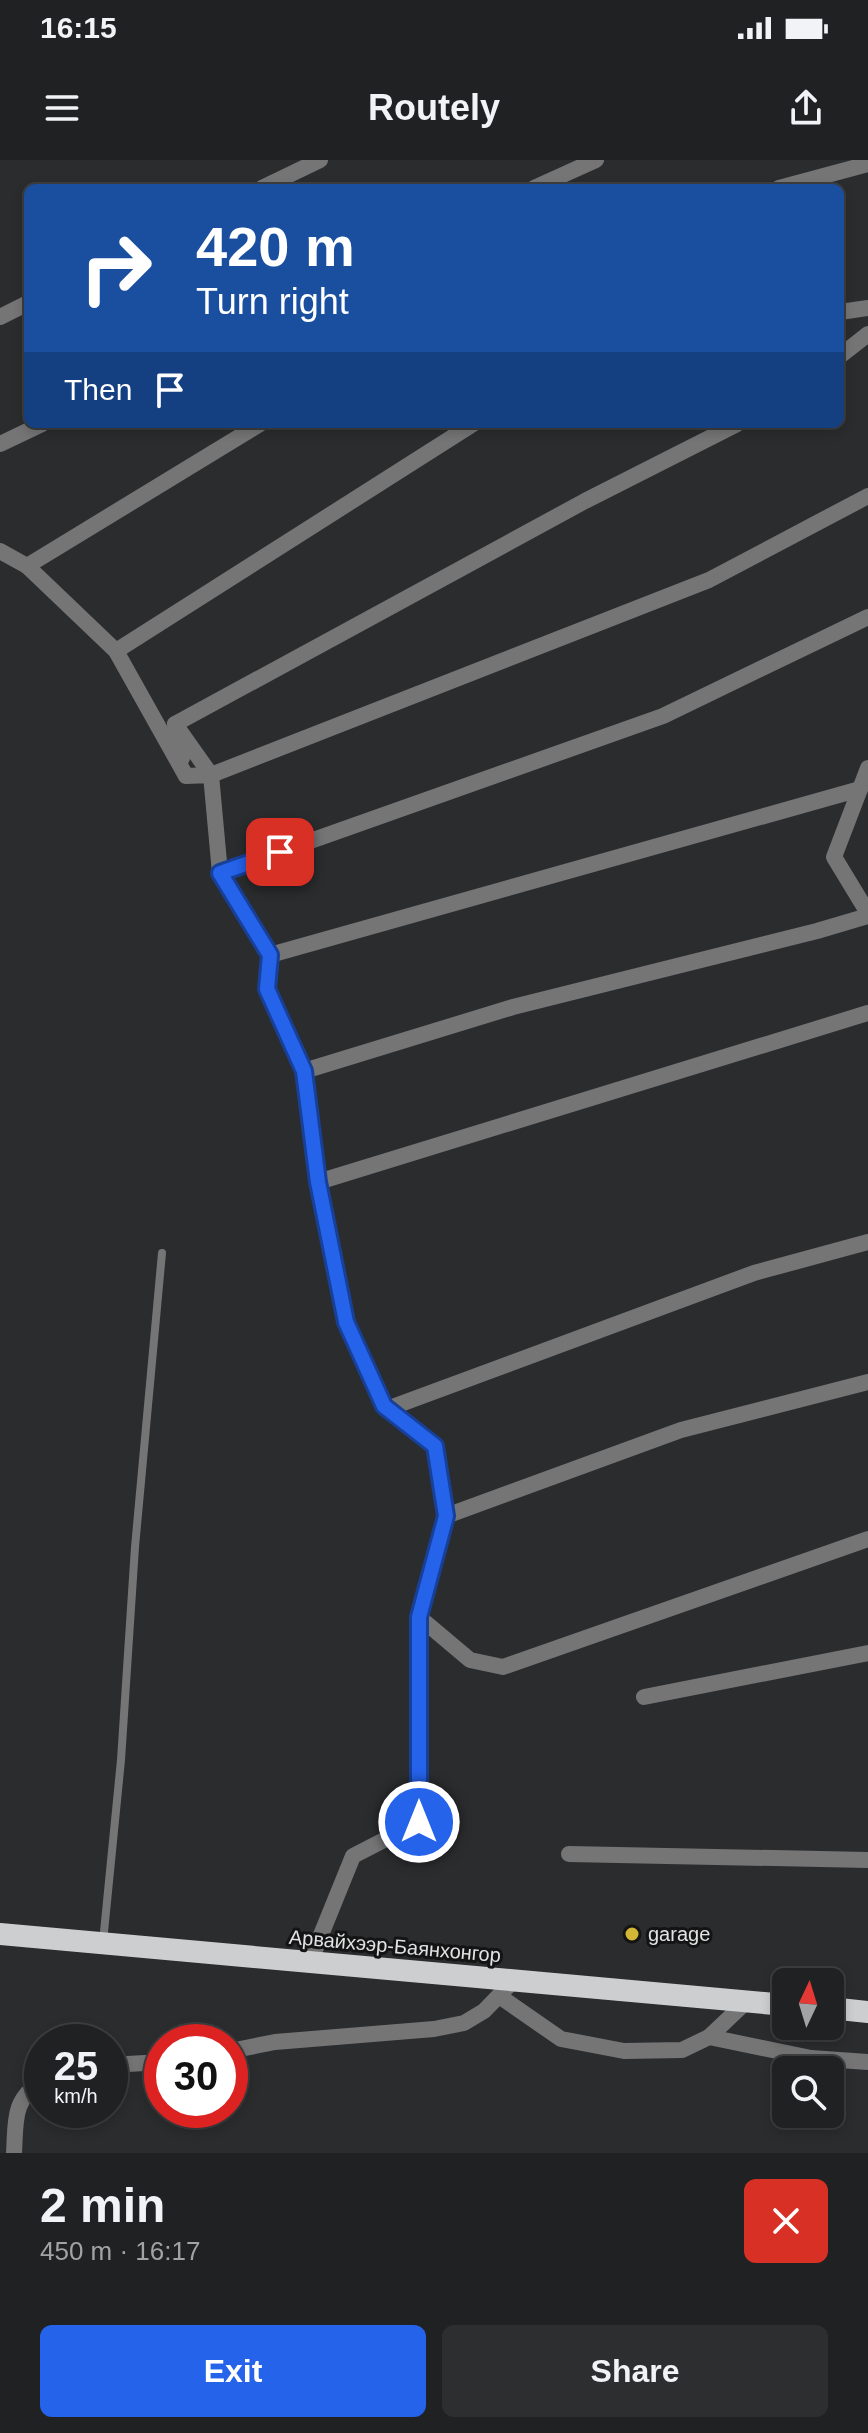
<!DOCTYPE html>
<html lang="en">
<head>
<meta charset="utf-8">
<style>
	body { margin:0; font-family:Helvetica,sans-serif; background:#2d2e2f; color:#f1f3f6; height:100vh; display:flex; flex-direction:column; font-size:30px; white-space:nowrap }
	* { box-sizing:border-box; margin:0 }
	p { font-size:26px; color:#a2a3a5 }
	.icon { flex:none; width:44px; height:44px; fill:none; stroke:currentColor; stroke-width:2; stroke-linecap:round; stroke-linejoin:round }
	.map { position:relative; height:1993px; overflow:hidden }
	.details { display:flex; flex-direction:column; background:#202122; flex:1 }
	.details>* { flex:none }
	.top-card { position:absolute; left:24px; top:24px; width:820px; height:244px; border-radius:12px; box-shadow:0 4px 12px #0003,0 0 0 2px #3d3e40; background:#1a4fa0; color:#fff; overflow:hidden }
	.needle { width:52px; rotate:4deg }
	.fabs { position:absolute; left:772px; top:1808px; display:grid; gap:16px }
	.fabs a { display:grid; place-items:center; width:72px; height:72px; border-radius:12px; background:#202122; box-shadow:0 4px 12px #0003,0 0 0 2px #3d3e40; font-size:40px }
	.speed { position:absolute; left:24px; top:1864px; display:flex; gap:16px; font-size:40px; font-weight:700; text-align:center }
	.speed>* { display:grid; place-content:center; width:104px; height:104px; border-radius:50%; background:#202122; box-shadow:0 4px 12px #0003,0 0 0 2px #3d3e40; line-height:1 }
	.speed small { font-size:20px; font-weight:400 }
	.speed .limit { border:12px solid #d22; background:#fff; color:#111 }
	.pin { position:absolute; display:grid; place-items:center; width:68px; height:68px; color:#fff; margin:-34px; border-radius:16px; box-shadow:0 4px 12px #0006 }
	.me { position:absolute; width:88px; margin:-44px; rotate:0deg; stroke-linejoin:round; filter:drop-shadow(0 0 6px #0008) }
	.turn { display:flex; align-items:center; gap:28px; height:168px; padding:0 40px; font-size:36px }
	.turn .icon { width:104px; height:104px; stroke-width:2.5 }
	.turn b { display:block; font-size:56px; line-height:68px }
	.then { display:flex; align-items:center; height:76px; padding:0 40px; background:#0003; gap:16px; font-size:30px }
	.round { display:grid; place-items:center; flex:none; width:84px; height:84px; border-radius:12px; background:#2d2e2f }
	.summary { display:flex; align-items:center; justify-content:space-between; height:136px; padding:0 40px }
	h1 { font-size:48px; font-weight:700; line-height:60px }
	.cta { display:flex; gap:16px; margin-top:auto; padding:16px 40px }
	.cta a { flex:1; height:92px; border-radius:12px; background:#2563eb; color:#fff; font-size:32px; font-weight:700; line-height:92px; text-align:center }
	.cta a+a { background:#2d2e2f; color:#f1f3f6 }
	.status { display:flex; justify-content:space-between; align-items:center; height:56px; padding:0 40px; background:#202122; direction:ltr }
	.status svg { height:22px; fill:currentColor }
	header { display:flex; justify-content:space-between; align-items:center; height:104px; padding:0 40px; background:#202122; font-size:36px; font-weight:700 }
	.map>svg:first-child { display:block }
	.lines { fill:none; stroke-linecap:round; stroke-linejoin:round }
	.service { stroke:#757576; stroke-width:8 }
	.minor { stroke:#757576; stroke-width:16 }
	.trunk { stroke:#ccced0; stroke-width:22 }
	.route-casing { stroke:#184099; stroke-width:20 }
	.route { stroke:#2563eb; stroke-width:14 }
	.poi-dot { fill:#d3b635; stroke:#141415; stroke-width:3 }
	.labels { text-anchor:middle; stroke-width:6; stroke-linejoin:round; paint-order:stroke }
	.poi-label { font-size:20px; fill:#e1e2e3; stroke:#141415; text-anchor:start }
	.street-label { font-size:20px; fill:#e1e2e3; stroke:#141415 }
</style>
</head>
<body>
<div class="status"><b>16:15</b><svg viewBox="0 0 49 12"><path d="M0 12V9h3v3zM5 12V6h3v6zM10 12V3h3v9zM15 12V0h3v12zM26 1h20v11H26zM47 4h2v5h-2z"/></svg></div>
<header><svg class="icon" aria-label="menu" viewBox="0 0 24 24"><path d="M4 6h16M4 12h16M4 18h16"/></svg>Routely<svg class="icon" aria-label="share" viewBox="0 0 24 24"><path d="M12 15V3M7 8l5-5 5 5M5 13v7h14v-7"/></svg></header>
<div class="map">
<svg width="868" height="1993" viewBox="0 0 868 1993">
	<rect width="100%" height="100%" fill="#2b2c2e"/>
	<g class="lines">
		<polyline class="service" points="103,1782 121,1600 135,1387 162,1093"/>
		<g class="minor">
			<polyline points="262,28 320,0"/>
			<polyline points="534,28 596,0"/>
			<polyline points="779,28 868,4"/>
			<polyline points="840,152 868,148"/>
			<polyline points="0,157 28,143"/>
			<polyline points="840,196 868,174"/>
			<polyline points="0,284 42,264"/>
			<polyline points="0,391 27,406 116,491 186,616 211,615 220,713 270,795 267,829 304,911 318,1022 346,1162 384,1246 435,1286 446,1356 419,1457 419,1662 353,1696 310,1802"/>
			<polyline points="27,406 260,264"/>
			<polyline points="116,491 473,264"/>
			<polyline points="175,564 585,341 737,264"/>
			<polyline points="182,598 175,564 211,615 709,420 868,336"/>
			<polyline points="868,608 834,697 868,753"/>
			<polyline points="220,713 663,556 868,457"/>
			<polyline points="270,795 860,629"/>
			<polyline points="304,911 513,847 817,771 868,756"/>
			<polyline points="318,1022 868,853"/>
			<polyline points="387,1249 754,1113 868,1082"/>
			<polyline points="446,1356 681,1270 868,1222"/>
			<polyline points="419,1457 470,1500 503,1507 868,1379"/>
			<polyline points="644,1537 868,1493"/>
			<polyline points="569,1694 868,1700"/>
			<polyline points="499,1836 561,1879 624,1891 682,1890 709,1877 747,1841"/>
			<polyline points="709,1877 811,1898 868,1902"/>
			<polyline points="230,1891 275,1882 434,1869 464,1863 484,1851 514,1820"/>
			<polyline points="110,1905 162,1902"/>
			<path d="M 14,1993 C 16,1961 12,1940 42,1921"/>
		</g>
		<g class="trunk">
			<polyline points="0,1774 786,1845"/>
			<polyline points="830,1848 868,1852"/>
		</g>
	</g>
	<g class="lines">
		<defs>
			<polyline id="route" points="280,692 220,713 270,795 267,829 304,911 318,1022 346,1162 384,1246 435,1286 446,1356 419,1457 419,1662"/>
		</defs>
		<use href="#route" class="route-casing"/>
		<use href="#route" class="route"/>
	</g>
	<circle class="poi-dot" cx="632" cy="1774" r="8"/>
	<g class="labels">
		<g class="poi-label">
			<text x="648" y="1781">garage</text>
		</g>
		<g class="street-label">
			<text transform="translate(395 1786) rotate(5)" y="7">Арвайхээр-Баянхонгор</text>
		</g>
	</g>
</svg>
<div class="fabs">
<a><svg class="needle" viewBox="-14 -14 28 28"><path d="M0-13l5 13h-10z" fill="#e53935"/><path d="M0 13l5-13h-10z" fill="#a2a3a5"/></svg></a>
<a><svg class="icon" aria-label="search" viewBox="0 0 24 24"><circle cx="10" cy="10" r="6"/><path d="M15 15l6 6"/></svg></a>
</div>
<div class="speed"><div>25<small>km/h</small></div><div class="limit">30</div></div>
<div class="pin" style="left:280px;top:692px;background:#d93025"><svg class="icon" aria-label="arrive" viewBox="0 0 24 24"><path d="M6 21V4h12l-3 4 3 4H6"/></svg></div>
<svg class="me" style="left:419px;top:1662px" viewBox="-20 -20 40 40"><circle r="17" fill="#2563eb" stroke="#fff" stroke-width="3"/><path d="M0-11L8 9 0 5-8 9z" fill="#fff"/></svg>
<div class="top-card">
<div class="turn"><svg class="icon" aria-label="right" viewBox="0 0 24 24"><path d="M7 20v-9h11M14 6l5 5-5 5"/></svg><div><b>420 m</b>Turn right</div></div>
<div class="then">Then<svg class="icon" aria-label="arrive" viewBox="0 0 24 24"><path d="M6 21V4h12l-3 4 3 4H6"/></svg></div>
</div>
</div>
<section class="details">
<div class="summary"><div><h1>2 min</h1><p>450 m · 16:17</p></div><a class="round" style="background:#d93025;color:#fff"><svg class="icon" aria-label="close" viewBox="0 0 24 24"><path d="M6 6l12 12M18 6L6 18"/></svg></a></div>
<div class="cta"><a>Exit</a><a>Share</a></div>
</section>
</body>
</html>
